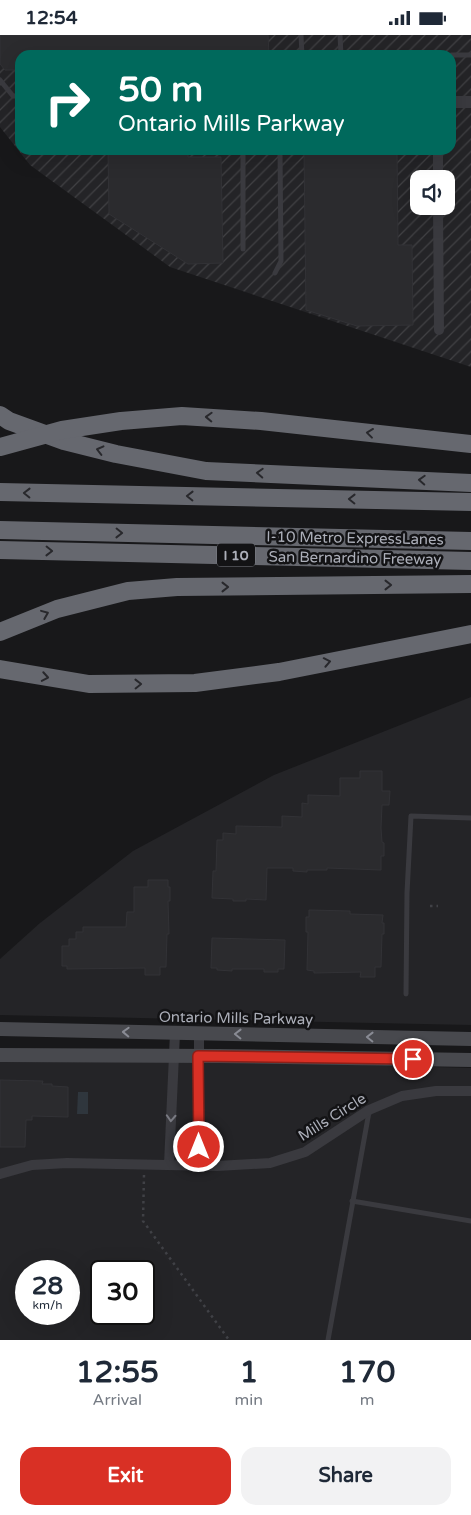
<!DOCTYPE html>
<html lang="en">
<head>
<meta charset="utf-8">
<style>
	body { margin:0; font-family:"Varela Round",sans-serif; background:#f2f2f3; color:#1f2937; height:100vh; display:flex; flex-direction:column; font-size:19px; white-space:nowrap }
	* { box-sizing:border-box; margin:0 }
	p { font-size:16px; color:#747a83 }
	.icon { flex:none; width:28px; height:28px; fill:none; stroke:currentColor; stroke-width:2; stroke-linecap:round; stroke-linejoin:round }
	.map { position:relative; height:1305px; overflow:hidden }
	.drawer { display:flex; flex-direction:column; background:#fff; flex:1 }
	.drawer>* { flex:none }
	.banner { position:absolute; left:15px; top:15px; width:441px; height:105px; border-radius:15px; box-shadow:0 5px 20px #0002; background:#00695c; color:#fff; overflow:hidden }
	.controls { position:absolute; left:410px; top:135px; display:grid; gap:10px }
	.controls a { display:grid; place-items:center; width:45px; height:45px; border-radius:10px; background:#fff; box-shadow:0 5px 20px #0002; font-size:25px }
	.speed { position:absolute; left:15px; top:1225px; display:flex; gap:10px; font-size:25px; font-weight:700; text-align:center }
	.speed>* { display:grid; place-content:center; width:65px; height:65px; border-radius:50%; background:#fff; box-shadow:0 5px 20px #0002; line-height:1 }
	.speed small { font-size:12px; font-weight:400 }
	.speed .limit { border:2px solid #111; border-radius:8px; background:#fff; color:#111 }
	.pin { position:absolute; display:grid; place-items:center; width:42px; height:42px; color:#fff; margin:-21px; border:2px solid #fff; border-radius:50%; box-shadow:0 1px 5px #0007 }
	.me { position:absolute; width:55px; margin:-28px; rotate:0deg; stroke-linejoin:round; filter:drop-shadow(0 0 4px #0008) }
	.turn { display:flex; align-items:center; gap:18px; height:105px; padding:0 20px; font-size:22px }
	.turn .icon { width:65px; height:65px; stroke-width:2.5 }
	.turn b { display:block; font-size:35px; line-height:42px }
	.eta { display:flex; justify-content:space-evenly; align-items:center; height:85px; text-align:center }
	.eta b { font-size:30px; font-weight:700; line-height:35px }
	.action { display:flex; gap:10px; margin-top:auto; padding:10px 20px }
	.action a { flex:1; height:58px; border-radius:15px; background:#d93025; color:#fff; font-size:20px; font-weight:700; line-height:58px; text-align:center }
	.action a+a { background:#f2f2f3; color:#1f2937 }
	.status { display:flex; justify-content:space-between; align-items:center; height:35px; padding:0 25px; background:#fff; direction:ltr }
	.status svg { height:14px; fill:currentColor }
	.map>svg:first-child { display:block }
	.built { fill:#242427; fill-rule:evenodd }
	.industrial { fill:url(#industrial-furrows); fill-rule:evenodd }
	.water { fill:#2f363d }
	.building { fill:#2b2b2e; stroke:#323236 }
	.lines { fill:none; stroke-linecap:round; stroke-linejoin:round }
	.path { stroke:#404146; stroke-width:2.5; stroke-dasharray:2.5 4; stroke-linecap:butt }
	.service { stroke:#3a3a3f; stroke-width:5 }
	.minor { stroke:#3a3a3f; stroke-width:10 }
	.tertiary { stroke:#3a3a3f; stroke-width:12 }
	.secondary { stroke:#48494e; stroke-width:14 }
	.motorway { stroke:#66686f; stroke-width:18 }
	.oneway { stroke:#28282c }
	.oneway2 { stroke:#898b94 }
	.oneway3 { stroke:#797a82 }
	.route-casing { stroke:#8d1f18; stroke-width:12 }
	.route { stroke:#d93025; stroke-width:9 }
	.labels { text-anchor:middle; stroke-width:5; stroke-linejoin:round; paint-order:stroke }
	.shield { fill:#131315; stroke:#7e8088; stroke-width:1 }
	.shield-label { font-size:14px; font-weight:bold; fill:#acafb9 }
	.street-label { font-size:15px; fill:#acafb9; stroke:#131315 }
</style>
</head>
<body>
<div class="status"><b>12:54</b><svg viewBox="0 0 49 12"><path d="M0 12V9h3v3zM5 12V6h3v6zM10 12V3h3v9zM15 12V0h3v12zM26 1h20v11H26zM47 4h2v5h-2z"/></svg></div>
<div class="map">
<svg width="471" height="1305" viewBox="0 0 471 1305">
	<defs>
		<pattern id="industrial-furrows" width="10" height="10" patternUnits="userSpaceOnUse" patternTransform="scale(1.25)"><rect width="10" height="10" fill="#242427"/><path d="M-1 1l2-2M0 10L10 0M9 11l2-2" fill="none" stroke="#414144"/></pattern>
	</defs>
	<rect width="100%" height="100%" fill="#18181a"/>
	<g class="built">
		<polygon points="471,662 471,990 0,980 0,924 40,888 133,816 274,740"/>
		<path d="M 0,1022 L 185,1025 L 471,1033 L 471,1305 L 0,1305 ZM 26,1236 L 69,1236 L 69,1279 L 26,1279 ZM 101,1236 L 144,1236 L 144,1279 L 101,1279 Z"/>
	</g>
	<path class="industrial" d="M 0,0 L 471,0 L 471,332 L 170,232 L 30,130 L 0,92 ZM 20,20 L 451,20 L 451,115 L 20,115 ZM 419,144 L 446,144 L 446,171 L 419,171 Z"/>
	<polygon class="water" points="78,1057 88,1057 88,1079 77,1079"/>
	<g class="building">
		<polygon points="0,0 268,0 269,20 20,20 20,35 5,35 0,29"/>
		<polygon points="108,115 188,115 188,122 221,122 223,228 188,229 109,179"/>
		<polygon points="304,115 397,115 398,210 412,210 413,290 357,291 306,275"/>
		<polygon points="360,736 382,736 382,756 390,756 389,770 382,770 381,793 382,807 384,808 384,821 381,821 381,835 327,833 327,835 307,835 307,837 293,836 293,833 267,833 266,865 246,864 246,866 233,866 233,864 212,863 213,836 216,836 217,805 223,805 223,798 236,799 236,791 282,792 282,781 302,782 302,768 308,769 308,760 340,761 340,743 360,743"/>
		<polygon points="148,845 168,845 168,852 170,852 170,866 168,866 169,899 167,899 166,932 160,932 160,940 145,940 145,933 67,934 67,931 62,931 62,911 69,911 69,904 76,904 76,897 83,897 83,892 126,892 127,877 134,877 134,852 148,852"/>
		<polygon points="309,875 350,876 350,879 383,880 382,888 384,888 384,899 382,899 381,932 375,932 375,942 360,942 361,937 314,938 314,936 307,935 308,897 306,897 306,882 309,882"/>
		<polygon points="212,903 285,905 284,934 278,934 278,937 264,937 264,934 232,934 232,936 217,935 217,933 211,933"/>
		<polygon points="0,1045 43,1046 42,1049 52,1049 52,1051 68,1052 68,1082 32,1081 32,1085 26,1085 25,1112 0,1112"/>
	</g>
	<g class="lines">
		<g class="path">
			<polyline points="430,871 438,871"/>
			<polyline points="144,1140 143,1186 229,1305"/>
		</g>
		<g class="service">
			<polyline points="301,0 302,20"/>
			<polyline points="340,0 341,20"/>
			<polyline points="451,20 471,20"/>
			<polyline points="0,45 13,61 20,61"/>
			<polyline points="243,214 243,115"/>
			<polyline points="275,238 281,226 280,115"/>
			<polyline points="406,959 407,858 411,781 471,783"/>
			<polyline points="352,1166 471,1186"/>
			<polyline points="328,1305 369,1077"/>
		</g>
		<g class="minor">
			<polyline points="438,115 438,144"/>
			<polyline points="438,171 439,295"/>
			<polyline points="199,999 199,1130"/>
			<polyline points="169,1129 175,998"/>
			<polyline points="0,1139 32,1130 67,1128 217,1131 270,1128 305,1117 369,1075 402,1061 436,1056 471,1056"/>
		</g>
		<polyline class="tertiary" points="451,67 471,67"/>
		<g class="secondary">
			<polyline points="0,994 471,1004"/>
			<polyline points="0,1020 218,1021 471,1025"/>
		</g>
		<g class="motorway">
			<polyline points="0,380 9,386 64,406 116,419 206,436 471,448"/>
			<polyline points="0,412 62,395 121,386 182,381 261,386 471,409"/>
			<polyline points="0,457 471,467"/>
			<polyline points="0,495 471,506"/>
			<polyline points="0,515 471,526"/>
			<polyline points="0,597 57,574 128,556 177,552 471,549"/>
			<polyline points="0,634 89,649 195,648 279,637 471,599"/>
		</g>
	</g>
	<defs><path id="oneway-chevron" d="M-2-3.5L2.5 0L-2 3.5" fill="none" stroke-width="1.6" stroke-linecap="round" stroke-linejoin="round" transform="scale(1.25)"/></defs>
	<g class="oneway">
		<use href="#oneway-chevron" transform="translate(209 382) rotate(-178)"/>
		<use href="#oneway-chevron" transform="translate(370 398) rotate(-173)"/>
		<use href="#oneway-chevron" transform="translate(100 415) rotate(-166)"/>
		<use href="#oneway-chevron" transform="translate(260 438) rotate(-177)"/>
		<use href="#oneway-chevron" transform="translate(422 445) rotate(-177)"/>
		<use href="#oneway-chevron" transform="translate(27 458) rotate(-179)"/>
		<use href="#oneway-chevron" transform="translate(190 461) rotate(-179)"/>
		<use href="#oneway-chevron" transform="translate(352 464) rotate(-179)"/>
		<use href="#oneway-chevron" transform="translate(119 498) rotate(1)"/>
		<use href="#oneway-chevron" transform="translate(49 516) rotate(1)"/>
		<use href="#oneway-chevron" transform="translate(388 550)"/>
		<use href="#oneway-chevron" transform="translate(225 552)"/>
		<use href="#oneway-chevron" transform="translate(45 579) rotate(-22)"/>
		<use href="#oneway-chevron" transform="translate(327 627) rotate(-11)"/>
		<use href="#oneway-chevron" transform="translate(45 642) rotate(10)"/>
		<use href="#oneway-chevron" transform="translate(138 649) rotate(-1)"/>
	</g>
	<g class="oneway2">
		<use href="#oneway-chevron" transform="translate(126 997) rotate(-178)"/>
		<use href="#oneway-chevron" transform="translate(238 999) rotate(-179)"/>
		<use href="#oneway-chevron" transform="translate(370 1002) rotate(-179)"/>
	</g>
	<use class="oneway3" href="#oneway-chevron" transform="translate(171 1083) rotate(93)"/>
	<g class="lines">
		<defs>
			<polyline id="route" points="199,1112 198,1021 413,1024"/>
		</defs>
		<use href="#route" class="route-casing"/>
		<use href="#route" class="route"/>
	</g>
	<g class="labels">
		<rect class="shield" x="217" y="508.5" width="38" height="23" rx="4"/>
		<g class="shield-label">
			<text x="236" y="525">I 10</text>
		</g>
		<g class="street-label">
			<text transform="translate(355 503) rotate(1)" y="5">I-10 Metro ExpressLanes</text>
			<text transform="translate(355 523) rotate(1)" y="5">San Bernardino Freeway</text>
			<text transform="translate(236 983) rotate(1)" y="5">Ontario Mills Parkway</text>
			<text transform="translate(332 1082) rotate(-32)" y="5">Mills Circle</text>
		</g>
	</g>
</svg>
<div class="controls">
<a><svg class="icon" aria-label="sound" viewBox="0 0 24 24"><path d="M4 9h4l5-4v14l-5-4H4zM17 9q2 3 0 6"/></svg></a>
</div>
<div class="speed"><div>28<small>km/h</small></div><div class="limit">30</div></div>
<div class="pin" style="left:413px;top:1024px;background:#d93025"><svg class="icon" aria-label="arrive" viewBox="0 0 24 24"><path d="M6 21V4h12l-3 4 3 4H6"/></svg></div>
<svg class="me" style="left:199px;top:1112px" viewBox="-20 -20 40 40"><circle r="17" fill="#d93025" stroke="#fff" stroke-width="3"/><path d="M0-11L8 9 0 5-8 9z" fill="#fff"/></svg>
<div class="banner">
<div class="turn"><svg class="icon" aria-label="right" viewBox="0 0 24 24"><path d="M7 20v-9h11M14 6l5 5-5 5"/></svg><div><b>50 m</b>Ontario Mills Parkway</div></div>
</div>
</div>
<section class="drawer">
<div class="eta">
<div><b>12:55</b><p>Arrival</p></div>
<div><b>1</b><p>min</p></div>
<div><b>170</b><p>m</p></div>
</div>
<div class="action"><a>Exit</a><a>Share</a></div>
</section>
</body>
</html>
